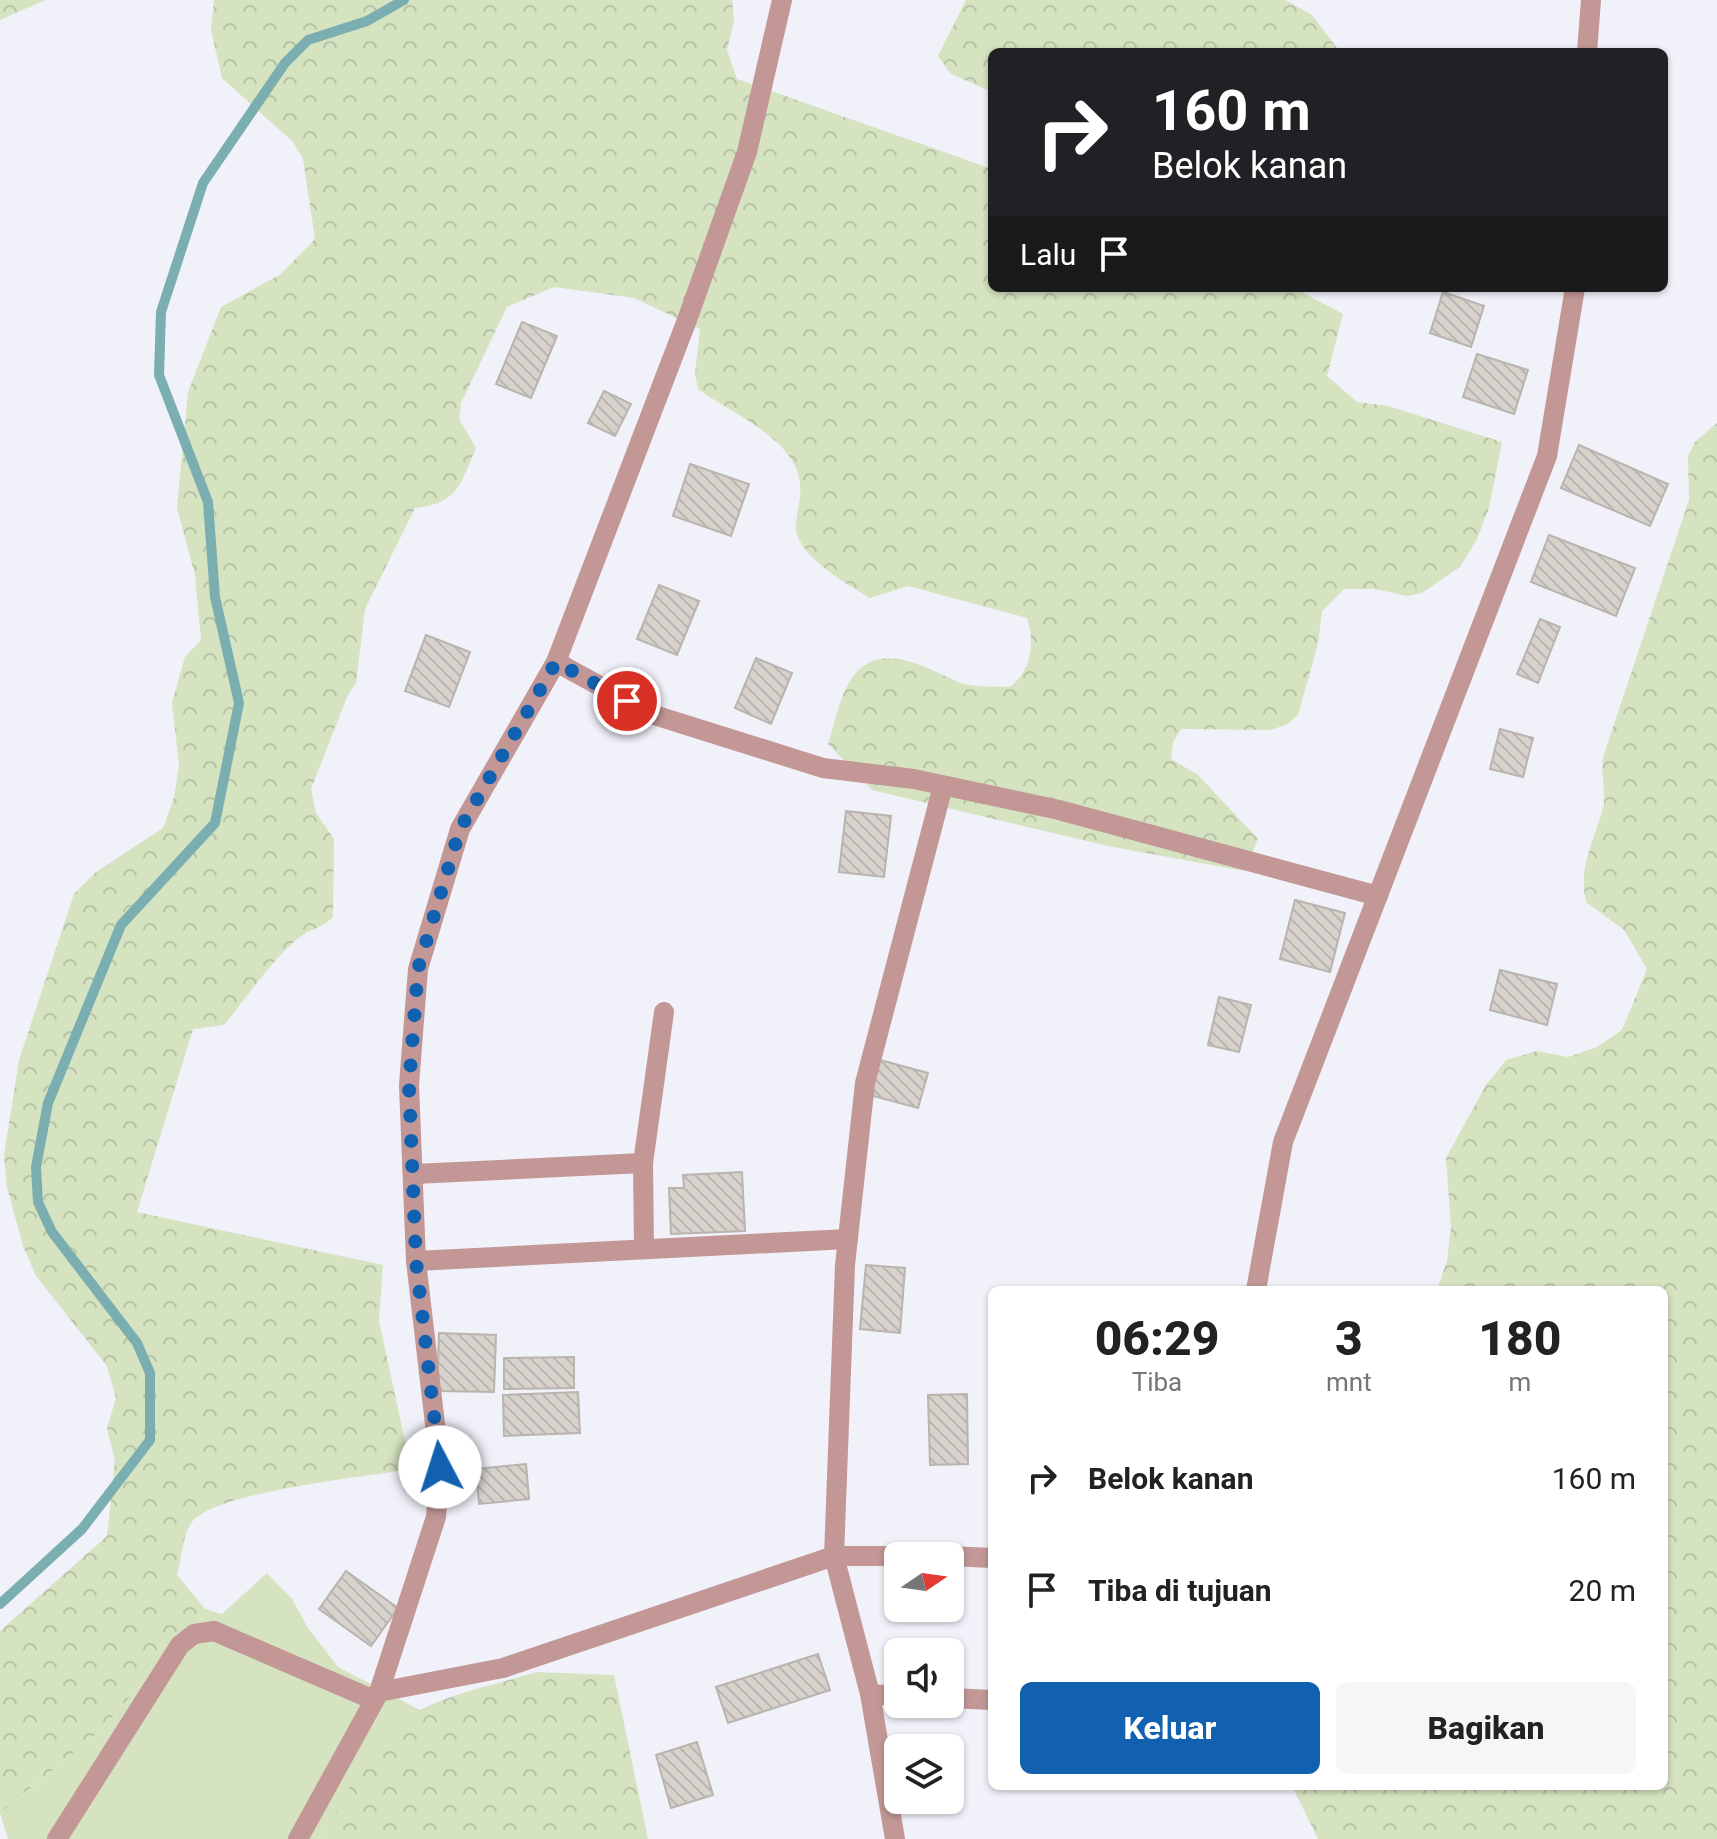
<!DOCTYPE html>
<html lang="id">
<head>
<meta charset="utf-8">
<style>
	body { margin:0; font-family:Roboto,sans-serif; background:#f6f6f6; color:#222; height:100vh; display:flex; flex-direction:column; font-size:30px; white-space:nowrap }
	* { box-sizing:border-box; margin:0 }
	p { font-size:26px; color:#767676 }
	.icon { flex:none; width:44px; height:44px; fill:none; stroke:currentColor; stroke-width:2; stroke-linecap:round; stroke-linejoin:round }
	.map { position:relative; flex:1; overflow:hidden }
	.details { position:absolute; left:988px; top:1286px; width:680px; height:504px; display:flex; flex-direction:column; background:#fff; border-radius:12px; box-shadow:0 2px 6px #0004 }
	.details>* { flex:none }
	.guide { position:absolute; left:988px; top:48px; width:680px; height:244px; border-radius:12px; box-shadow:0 2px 6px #0004; background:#202124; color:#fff; overflow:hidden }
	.needle { width:52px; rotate:77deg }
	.buttons { position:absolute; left:884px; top:1542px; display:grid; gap:16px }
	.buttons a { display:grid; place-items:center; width:80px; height:80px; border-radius:12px; background:#fff; box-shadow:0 2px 6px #0004; font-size:40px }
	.pin { position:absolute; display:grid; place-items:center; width:68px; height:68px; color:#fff; margin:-34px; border:4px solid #fff; border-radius:50%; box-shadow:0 2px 8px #0007 }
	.me { position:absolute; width:88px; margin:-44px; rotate:355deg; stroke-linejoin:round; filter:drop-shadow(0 0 6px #0008) }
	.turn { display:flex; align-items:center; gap:28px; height:168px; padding:0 32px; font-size:36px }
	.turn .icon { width:104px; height:104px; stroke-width:2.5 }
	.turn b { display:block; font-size:56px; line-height:68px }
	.then { display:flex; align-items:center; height:76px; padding:0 32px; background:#0003; gap:16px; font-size:30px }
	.eta { display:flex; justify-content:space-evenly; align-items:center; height:136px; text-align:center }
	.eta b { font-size:48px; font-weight:800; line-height:56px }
	.primary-button { display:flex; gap:16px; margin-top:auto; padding:16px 32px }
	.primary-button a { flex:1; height:92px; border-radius:12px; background:#1261b0; color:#fff; font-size:32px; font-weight:800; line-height:92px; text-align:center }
	.primary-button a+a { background:#f6f6f6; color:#222 }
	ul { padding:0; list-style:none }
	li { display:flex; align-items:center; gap:24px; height:112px; padding:0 32px }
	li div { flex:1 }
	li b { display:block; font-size:30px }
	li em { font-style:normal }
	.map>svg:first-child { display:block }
	.forest { fill:url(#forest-crowns) }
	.garden { fill:#d5e3c0 }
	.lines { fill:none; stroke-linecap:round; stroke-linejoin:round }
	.stream { stroke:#7aaeb1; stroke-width:10 }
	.building { fill:url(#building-back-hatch); stroke:#b9b4ae; stroke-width:2 }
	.minor { stroke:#c29796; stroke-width:20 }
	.route { stroke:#1261b0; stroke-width:14; stroke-dasharray:0 25.2 }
</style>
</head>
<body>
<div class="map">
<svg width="1717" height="1839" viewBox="0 0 1717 1839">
	<defs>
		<pattern id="forest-crowns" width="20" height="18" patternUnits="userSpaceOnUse" patternTransform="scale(2)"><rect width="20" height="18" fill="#d5e3c0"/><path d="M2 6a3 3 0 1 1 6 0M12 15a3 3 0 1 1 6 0" fill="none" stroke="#b7c3a6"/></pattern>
		<pattern id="building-back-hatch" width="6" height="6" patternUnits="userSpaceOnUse" patternTransform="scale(2)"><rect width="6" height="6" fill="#d7d2cc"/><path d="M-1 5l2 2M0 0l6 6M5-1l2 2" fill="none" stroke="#b9b5b0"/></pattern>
	</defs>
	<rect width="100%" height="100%" fill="#f0f1f9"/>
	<g class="forest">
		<polygon points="0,0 45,0 0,20"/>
		<path d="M 214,0 L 732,0 L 734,21 L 727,50 L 737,79 L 992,169 L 992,288 L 1294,288 L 1343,314 L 1327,376 L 1357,402 L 1388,406 L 1502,442 L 1489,508 L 1477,539 L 1460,567 L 1422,593 L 1407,596 L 1375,589 L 1344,589 L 1322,611 L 1318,644 L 1298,715 L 1286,725 L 1270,730 L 1181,729 L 1173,742 L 1171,759 L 1198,775 L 1258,839 L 1244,871 L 1108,846 L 872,790 L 828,744 C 835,723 840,693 854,675 C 884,639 929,670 961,683 C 975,688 995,686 1010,687 C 1032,670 1035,644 1027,618 L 908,586 L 870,598 C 848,584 792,554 796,523 C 799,500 805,486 794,464 C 778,432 725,409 698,389 L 695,374 L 700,329 L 634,298 L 554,287 L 507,307 L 461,403 L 459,419 L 476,448 C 460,484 459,503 415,508 L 365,609 L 356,683 L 347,697 L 311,789 L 316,813 L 334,839 L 333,917 C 323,927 317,927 306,933 C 282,946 243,1002 224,1025 L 193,1029 L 137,1212 L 383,1265 L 379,1321 L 411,1469 C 370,1476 214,1492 192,1522 C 183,1534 181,1561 177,1575 L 205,1609 L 200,1638 L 144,1681 L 100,1731 L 0,1813 L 0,1631 L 107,1536 L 115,1461 L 107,1428 L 116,1398 L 107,1366 L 36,1276 L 23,1246 L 7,1187 L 4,1155 L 19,1060 L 74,894 L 96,872 L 163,828 L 174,798 L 179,765 L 172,703 L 185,657 L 201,640 L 195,575 L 177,508 L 188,392 L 221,307 L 281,274 L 315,239 L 303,159 L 293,142 L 222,78 L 211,30 Z"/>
		<polygon points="966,0 1285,0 1312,15 1340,52 992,52 992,92 951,74 938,56"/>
		<path d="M 1717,423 L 1717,1839 L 1318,1839 L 1292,1786 L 1664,1786 L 1664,1290 L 1437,1290 L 1447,1261 L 1451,1227 L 1446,1158 L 1486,1085 L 1506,1060 L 1537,1051 L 1568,1057 L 1597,1047 L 1622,1030 L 1647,969 L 1624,930 L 1586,902 C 1578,866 1594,842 1603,808 C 1607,793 1600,774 1603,757 L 1689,500 L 1688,456 L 1695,442 Z"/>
		<path d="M 536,1672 L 614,1675 L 648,1839 L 320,1839 C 346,1794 371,1734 420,1710 C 455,1692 499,1684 536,1672 Z"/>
	</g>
	<path class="garden" d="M 267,1573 L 292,1599 L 308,1628 L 338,1667 L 420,1710 C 371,1744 349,1788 320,1839 L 8,1839 L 0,1813 L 100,1731 L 144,1681 L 200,1638 L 205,1609 L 222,1614 Z"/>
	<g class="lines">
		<polyline class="stream" points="0,1604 82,1529 150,1440 150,1373 137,1343 52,1232 38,1202 36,1167 48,1103 121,925 215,823 239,703 215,597 208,502 159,375 161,312 203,183 285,63 308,40 367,21 404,0"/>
	</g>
	<g class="building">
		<polygon points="1443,292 1484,306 1471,347 1430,333"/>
		<polygon points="522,322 557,336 531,398 496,384"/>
		<polygon points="1477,354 1528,370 1514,414 1463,397"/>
		<polygon points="604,391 631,404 615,436 588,423"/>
		<polygon points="1579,445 1668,484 1650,526 1561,488"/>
		<polygon points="690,464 749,484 731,536 673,516"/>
		<polygon points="1549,535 1635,568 1616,616 1531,582"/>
		<polygon points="659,585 699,601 677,655 637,639"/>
		<polygon points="1540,619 1560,627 1538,683 1517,674"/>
		<polygon points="426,635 470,652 449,707 405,691"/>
		<polygon points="756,658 792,673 771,724 735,708"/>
		<polygon points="1500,729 1533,738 1523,777 1490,769"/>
		<polygon points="846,811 891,816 884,877 839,872"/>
		<polygon points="1295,900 1345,913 1330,972 1280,959"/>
		<polygon points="1500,970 1557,984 1547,1025 1490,1010"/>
		<polygon points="1219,997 1251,1005 1239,1052 1208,1045"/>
		<polygon points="880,1060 928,1073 918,1108 870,1095"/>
		<polygon points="742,1172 745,1231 671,1234 669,1188 684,1188 683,1175"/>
		<polygon points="866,1265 905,1268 900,1333 860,1329"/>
		<polygon points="439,1333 496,1335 494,1392 437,1391"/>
		<polygon points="574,1357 574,1388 504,1389 504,1358"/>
		<polygon points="578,1392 580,1433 504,1436 503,1395"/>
		<polygon points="967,1394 968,1464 930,1465 928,1395"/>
		<polygon points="526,1464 529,1499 479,1504 476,1469"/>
		<polygon points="346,1571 398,1608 371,1646 319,1609"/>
		<polygon points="818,1654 830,1690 728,1723 716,1687"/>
		<polygon points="697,1742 713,1795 671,1808 656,1755"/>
	</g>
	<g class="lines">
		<g class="minor">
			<polyline points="1587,52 1591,0"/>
			<polyline points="556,662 651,714 823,768 914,779 1059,810 1378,896"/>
			<polyline points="414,1174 643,1163"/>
			<polyline points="644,1249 643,1163 664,1012"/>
			<polyline points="416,1261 848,1239"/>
			<polyline points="1256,1290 1283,1142 1547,456 1575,288"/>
			<polyline points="950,1556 992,1558"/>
			<polyline points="379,1692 503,1668 834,1556 938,1556"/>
			<polyline points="870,1694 898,1696"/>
			<polyline points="950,1698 992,1700"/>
			<polyline points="57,1839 180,1645 194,1634 214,1631 374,1700"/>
			<polyline points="298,1839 379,1692 436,1517 440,1467 416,1261 409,1085 418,969 460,829 556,662 687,320 747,152 782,0"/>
			<polyline points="895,1839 870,1694 834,1556 845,1265 865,1083 943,786"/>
		</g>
	</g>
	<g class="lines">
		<polyline class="route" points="440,1467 416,1261 409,1085 418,969 460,829 556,662 627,701"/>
	</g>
</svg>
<div class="buttons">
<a><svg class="needle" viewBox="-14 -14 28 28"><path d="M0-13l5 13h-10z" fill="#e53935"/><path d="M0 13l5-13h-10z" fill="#767676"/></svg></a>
<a><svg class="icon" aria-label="sound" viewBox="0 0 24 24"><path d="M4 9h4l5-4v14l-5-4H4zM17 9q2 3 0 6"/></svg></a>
<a><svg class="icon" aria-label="layers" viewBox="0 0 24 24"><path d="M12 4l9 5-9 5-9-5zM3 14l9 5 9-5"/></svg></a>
</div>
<div class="pin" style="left:627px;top:701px;background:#d93025"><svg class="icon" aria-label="arrive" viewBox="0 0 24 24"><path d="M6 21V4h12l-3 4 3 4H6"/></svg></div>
<svg class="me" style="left:440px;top:1467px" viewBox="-20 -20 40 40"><circle r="19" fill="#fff"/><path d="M0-13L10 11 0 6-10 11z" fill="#1261b0"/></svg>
<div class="guide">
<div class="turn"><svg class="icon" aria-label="right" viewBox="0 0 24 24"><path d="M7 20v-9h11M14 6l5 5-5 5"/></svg><div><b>160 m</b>Belok kanan</div></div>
<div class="then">Lalu<svg class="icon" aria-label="arrive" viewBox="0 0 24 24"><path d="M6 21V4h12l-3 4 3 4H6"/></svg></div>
</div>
<section class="details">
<div class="eta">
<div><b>06:29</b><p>Tiba</p></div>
<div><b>3</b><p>mnt</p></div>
<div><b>180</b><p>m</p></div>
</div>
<ul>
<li><svg class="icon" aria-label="right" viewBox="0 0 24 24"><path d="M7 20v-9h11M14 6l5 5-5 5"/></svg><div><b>Belok kanan</b></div><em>160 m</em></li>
<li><svg class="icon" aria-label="arrive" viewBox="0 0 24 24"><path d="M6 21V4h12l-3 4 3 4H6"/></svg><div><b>Tiba di tujuan</b></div><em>20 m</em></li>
</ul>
<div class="primary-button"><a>Keluar</a><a>Bagikan</a></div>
</section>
</div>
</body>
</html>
